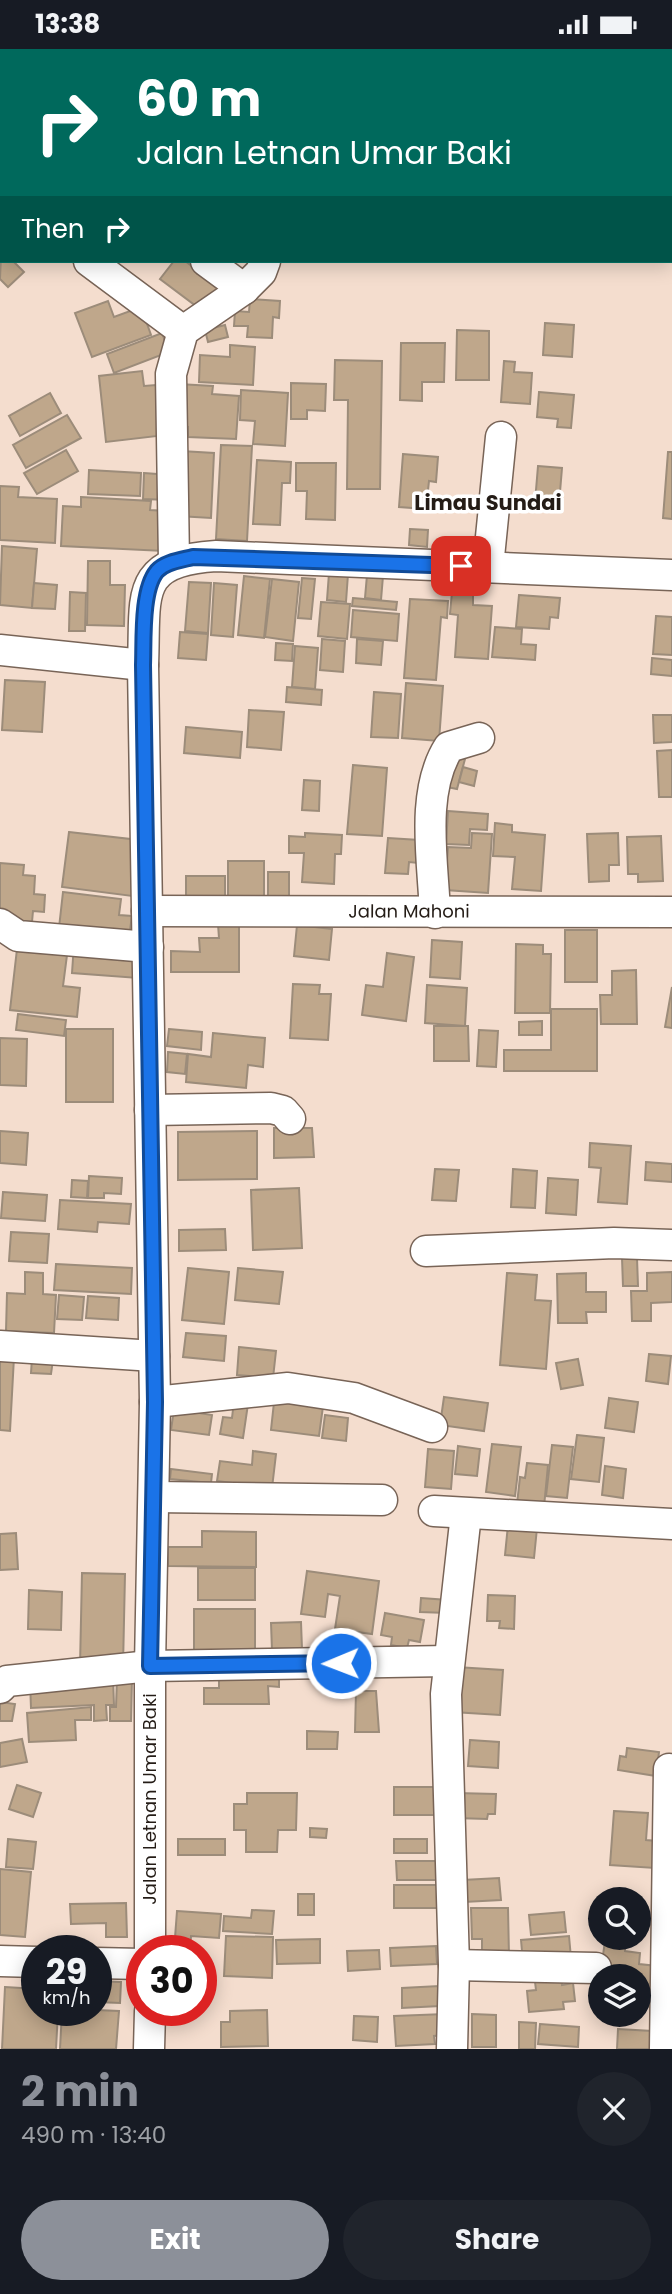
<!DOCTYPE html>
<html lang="en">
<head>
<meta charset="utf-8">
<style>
	body { margin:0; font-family:Poppins,sans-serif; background:#20242c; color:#f1f3f6; height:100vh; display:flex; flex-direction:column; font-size:26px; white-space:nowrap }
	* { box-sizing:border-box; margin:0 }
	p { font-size:23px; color:#9ea1a6 }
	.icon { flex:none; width:38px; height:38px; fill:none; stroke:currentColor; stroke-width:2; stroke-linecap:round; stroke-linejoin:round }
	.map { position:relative; height:2000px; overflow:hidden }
	.details { display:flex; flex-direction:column; background:#171b24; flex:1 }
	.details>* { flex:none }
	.banner { position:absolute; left:0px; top:0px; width:672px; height:214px; box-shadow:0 4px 18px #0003; background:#00695c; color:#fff; overflow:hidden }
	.buttons { position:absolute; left:588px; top:1838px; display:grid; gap:14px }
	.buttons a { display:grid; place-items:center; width:63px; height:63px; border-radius:50%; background:#171b24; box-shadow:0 4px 18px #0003; font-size:35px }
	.speed { position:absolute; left:21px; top:1886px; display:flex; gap:14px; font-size:35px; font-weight:700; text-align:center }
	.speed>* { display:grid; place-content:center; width:91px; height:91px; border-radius:50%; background:#171b24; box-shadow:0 4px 18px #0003; line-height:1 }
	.speed small { font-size:18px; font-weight:400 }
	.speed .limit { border:10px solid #d22; background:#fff; color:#111 }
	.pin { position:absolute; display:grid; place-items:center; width:60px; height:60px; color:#fff; margin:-30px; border-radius:14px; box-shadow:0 4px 10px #0006 }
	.me { position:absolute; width:77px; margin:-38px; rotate:269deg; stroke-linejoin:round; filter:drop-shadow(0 0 5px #0008) }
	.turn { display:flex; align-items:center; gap:24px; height:147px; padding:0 21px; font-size:32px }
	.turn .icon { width:91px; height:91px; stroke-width:2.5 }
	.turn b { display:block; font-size:49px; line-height:60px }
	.then { display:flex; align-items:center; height:66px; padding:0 21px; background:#0003; gap:14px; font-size:26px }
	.round { display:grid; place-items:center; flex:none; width:74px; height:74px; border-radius:37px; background:#20242c }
	.head { display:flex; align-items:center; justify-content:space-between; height:119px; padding:0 21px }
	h1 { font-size:42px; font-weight:700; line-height:52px; color:#8c9099 }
	.button { display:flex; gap:14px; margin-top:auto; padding:14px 21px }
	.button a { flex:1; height:80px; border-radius:42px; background:#8c9099; color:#fff; font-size:28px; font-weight:700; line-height:80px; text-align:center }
	.button a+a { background:#20242c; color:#f1f3f6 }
	.status { display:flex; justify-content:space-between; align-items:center; height:49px; padding:0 35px; background:#171b24; direction:ltr }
	.status svg { height:19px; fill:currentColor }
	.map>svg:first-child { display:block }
	.building { fill:#bfa78b; stroke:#9c8c7a; stroke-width:2 }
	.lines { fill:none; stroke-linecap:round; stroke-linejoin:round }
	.minor-casing { stroke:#786457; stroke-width:33 }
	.minor { stroke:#fff; stroke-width:30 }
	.route-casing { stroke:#114b97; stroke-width:18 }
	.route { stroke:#1a73e8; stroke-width:12 }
	.labels { text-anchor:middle; stroke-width:7; stroke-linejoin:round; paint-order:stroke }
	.street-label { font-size:18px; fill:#241c16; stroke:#fff }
	.quarter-label { font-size:21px; font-weight:bold; fill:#241c16; stroke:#fff }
</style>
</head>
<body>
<div class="status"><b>13:38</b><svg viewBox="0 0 49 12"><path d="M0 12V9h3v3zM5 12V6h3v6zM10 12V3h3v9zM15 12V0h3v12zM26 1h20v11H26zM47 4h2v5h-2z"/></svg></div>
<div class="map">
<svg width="672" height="2000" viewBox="0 0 672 2000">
	<rect width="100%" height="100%" fill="#f4ddce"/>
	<g class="building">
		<polygon points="2,183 2,212 13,212 24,223 8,238 0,230"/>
		<polygon points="174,212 185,212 222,240 204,263 160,230"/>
		<polygon points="250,250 280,252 279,269 273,268 272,289 247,288 248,277 234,277 235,262 249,263"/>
		<polygon points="108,252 114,268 141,258 151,286 92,308 75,264"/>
		<polygon points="545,274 574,276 572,308 543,306"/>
		<polygon points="225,276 228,288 208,293 205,281"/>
		<polygon points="457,281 489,282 489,331 456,331"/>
		<polygon points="162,284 169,303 114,324 107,305"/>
		<polygon points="401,294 445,294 444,333 422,333 422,352 400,351"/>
		<polygon points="230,296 255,298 253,336 199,333 200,306 230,308"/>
		<polygon points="335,311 382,312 380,440 347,440 348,351 334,351"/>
		<polygon points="504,312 515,313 514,323 532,324 530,355 501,353"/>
		<polygon points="142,322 144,337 156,336 166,386 106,393 99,327"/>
		<polygon points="291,334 326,335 325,362 307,361 307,370 291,370"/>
		<polygon points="178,335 213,337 212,345 239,347 236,390 188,388 188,378 176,377"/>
		<polygon points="241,341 288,344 285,397 253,395 255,372 240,371"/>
		<polygon points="539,343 574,346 571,379 557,378 558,370 537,368"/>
		<polygon points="50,344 61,364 20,387 9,367"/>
		<polygon points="67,366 81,389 26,419 13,396"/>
		<polygon points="221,396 252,397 247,492 216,490"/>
		<polygon points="66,401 78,422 37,445 24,424"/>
		<polygon points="181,402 214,404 211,469 178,467"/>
		<polygon points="668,403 672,403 672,470 663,469"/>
		<polygon points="403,405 438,408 436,433 429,432 426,460 399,458"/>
		<polygon points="257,411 291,413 290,434 282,434 280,476 253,475"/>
		<polygon points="296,414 336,414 335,471 306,470 307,442 296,442"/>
		<polygon points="538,417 562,419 559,455 535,453"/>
		<polygon points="89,421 141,424 140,447 88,445"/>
		<polygon points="144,424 170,426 169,451 143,450"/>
		<polygon points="0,437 19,438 18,448 57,450 55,494 0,491"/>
		<polygon points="81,448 151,452 150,461 167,462 164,502 61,497 63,457 81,458"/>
		<polygon points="410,480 428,481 427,498 409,496"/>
		<polygon points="2,497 37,500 32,559 0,556"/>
		<polygon points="88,512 110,512 110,536 125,536 124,577 87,576"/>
		<polygon points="329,524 348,525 346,553 327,551"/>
		<polygon points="367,526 383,527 381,551 365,549"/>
		<polygon points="244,527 270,530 264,589 238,586"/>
		<polygon points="302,529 315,530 311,570 298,569"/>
		<polygon points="272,530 299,533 293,592 265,588"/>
		<polygon points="189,533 211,534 208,584 185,582"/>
		<polygon points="34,534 57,536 55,560 32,559"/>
		<polygon points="214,534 237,536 233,588 211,586"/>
		<polygon points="70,543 86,544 85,582 69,582"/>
		<polygon points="452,543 473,545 473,556 492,557 488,610 455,608 458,566 450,565"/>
		<polygon points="519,546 560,549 558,569 550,568 549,580 516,578"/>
		<polygon points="353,549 397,553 396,561 352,557"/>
		<polygon points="410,550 448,552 447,569 441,568 436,631 404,629"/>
		<polygon points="321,553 350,555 347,590 318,587"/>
		<polygon points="353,561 399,565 397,592 351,588"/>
		<polygon points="656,567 672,568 672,606 653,605"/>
		<polygon points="495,578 522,580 521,595 536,596 535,611 492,608"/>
		<polygon points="180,583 208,585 206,611 178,609"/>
		<polygon points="322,590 345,592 343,623 320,621"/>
		<polygon points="357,590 383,592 381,616 356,614"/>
		<polygon points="276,594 293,595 292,612 275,611"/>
		<polygon points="295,597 318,599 315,640 292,638"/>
		<polygon points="652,609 672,611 672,627 651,625"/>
		<polygon points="5,631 45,633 42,683 2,681"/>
		<polygon points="406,634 443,637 439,692 402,689"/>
		<polygon points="287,638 322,641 321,656 286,653"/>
		<polygon points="374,643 401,645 398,689 371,688"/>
		<polygon points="249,661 284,663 281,701 247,698"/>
		<polygon points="653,666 672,666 672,693 654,694"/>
		<polygon points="186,678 242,683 240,709 184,704"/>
		<polygon points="672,701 672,748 659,748 657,702"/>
		<polygon points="449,707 465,710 457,740 442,737"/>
		<polygon points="353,716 387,719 382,787 347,785"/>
		<polygon points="463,718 477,722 474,737 459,733"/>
		<polygon points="304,731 320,732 319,762 302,761"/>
		<polygon points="448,762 488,765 487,781 470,780 469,796 446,795"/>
		<polygon points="495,774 512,776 512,783 545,786 541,842 512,840 515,808 493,807"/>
		<polygon points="69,783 139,791 132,847 62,838"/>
		<polygon points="305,784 342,786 341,805 335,805 334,835 302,833 304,804 289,804 289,787 305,788"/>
		<polygon points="472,784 492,785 488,844 445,841 448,798 471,799"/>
		<polygon points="618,784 619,816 609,816 609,832 589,833 587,785"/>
		<polygon points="661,787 663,832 638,833 638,825 628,825 627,788"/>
		<polygon points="388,789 419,791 418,814 409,813 408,825 385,824"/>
		<rect x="228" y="812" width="36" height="46"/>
		<polygon points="0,814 24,816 23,826 35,827 34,845 45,846 44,863 33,862 32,873 0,871"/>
		<rect x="268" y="823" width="21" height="33"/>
		<rect x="186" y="827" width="39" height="31"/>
		<polygon points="63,843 121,850 119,866 132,867 129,888 59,879"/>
		<polygon points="218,875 239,875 239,923 171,923 171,902 200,903 199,889 219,889"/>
		<polygon points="297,876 332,880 329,911 294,907"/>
		<rect x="565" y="881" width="32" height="52"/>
		<polygon points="432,891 462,893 460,930 430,928"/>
		<polygon points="74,895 140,900 138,929 72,924"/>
		<polygon points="516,895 543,896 543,905 551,905 550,964 515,964"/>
		<polygon points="17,900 67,906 63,937 80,939 77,968 10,961"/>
		<polygon points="387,904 414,908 406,972 362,966 366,936 383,938"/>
		<polygon points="636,921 637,975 601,975 600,946 612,946 612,922"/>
		<polygon points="293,935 320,936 319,945 331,945 328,991 290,989"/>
		<polygon points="427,936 467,939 465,977 425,974"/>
		<polygon points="672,938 672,979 665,978"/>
		<polygon points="551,960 597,960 597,1022 504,1022 504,1001 551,1001"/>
		<polygon points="18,965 66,971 64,987 16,981"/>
		<polygon points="542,972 542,986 519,986 519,973"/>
		<polygon points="434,977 468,977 469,1012 434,1012"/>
		<rect x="66" y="980" width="47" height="73"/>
		<polygon points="169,980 202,983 201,1001 167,997"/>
		<polygon points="479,981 498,982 496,1018 477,1017"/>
		<polygon points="213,984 265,989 263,1018 248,1016 246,1039 186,1033 188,1005 211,1008"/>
		<polygon points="0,989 27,990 26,1037 0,1036"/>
		<polygon points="168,1003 187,1005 185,1025 167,1023"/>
		<polygon points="274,1079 312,1079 314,1108 274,1109"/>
		<polygon points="0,1082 28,1084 26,1116 0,1114"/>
		<polygon points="257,1082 257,1130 178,1131 178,1083"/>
		<polygon points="590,1094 631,1097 627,1155 598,1153 601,1119 589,1118"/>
		<polygon points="646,1113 672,1115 672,1133 645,1131"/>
		<polygon points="435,1120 459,1121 456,1152 432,1151"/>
		<polygon points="513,1120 537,1122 535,1159 511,1158"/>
		<polygon points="89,1127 122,1129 121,1145 104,1144 104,1149 88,1149"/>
		<polygon points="548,1129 578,1131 576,1166 546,1164"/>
		<polygon points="72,1131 88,1132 87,1149 71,1148"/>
		<polygon points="299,1139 302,1199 253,1201 251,1141"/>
		<polygon points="3,1143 47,1146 45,1172 1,1169"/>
		<polygon points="60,1151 131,1155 129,1175 98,1173 97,1183 58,1180"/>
		<polygon points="225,1180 226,1201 179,1202 179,1181"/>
		<polygon points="11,1183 49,1185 47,1214 9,1212"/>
		<polygon points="622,1209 637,1209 638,1237 623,1237"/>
		<polygon points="56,1215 132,1219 131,1245 54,1241"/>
		<polygon points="188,1219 229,1223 224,1275 182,1271"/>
		<polygon points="238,1219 283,1223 279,1255 235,1251"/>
		<polygon points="25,1223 43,1224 43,1245 56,1246 54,1284 6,1282 7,1244 25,1245"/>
		<polygon points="672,1223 672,1253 651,1254 651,1272 632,1272 631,1242 647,1242 647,1224"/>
		<polygon points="507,1224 537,1226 535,1251 551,1252 546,1320 500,1316"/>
		<polygon points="586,1224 586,1243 606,1243 606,1263 586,1263 587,1274 558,1274 557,1225"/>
		<polygon points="59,1246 84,1248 82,1271 57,1270"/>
		<polygon points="88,1247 119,1249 118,1271 86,1269"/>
		<polygon points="186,1284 226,1287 224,1312 183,1308"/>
		<polygon points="239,1298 276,1302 273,1329 237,1326"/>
		<polygon points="649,1305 671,1307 668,1335 646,1332"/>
		<polygon points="0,1307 14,1308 10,1382 0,1381"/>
		<polygon points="32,1309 53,1311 51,1325 31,1324"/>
		<polygon points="578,1310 583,1336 561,1340 556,1314"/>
		<polygon points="275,1344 324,1350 319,1387 271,1381"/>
		<polygon points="444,1348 488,1354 484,1382 440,1376"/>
		<polygon points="609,1349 638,1353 634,1383 605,1379"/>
		<polygon points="234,1352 248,1355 243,1389 220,1385 223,1368 232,1369"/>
		<polygon points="174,1360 212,1366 209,1386 171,1381"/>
		<polygon points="325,1366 348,1369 346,1392 322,1389"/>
		<polygon points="577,1386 604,1389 599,1433 571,1430"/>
		<polygon points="492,1395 521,1398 515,1447 486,1443"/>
		<polygon points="552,1396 573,1398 567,1449 546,1447"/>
		<polygon points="458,1397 480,1400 477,1427 455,1425"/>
		<polygon points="428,1400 454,1402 451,1440 425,1438"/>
		<polygon points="253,1402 276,1405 272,1439 217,1432 220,1412 252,1416"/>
		<polygon points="527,1414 548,1416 544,1458 517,1455 520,1428 525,1429"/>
		<polygon points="605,1417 626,1420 623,1449 602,1446"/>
		<polygon points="171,1420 212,1425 211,1434 170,1430"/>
		<polygon points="508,1476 537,1479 534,1509 505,1506"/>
		<polygon points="202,1482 256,1483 256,1518 168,1517 168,1498 202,1498"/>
		<polygon points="16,1484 18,1520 0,1521 0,1485"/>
		<rect x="198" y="1519" width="57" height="32"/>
		<polygon points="307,1522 379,1532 372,1585 335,1580 340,1547 328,1545 325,1568 301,1565"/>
		<polygon points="82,1524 125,1525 123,1618 80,1617"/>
		<polygon points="29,1541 62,1543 61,1581 28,1580"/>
		<polygon points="488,1546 515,1547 514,1580 499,1579 500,1572 487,1572"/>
		<polygon points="421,1549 448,1551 447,1564 420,1563"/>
		<rect x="194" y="1560" width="61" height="54"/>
		<polygon points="385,1564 424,1571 420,1593 409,1591 407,1599 391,1596 392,1588 381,1586"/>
		<polygon points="301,1573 302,1600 272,1601 271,1574"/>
		<polygon points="456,1618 503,1621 500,1666 453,1663"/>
		<polygon points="219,1620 279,1620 279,1638 268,1637 269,1655 204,1655 204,1639 219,1639"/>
		<polygon points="113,1629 114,1656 106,1656 107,1671 94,1672 94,1656 31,1659 30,1632"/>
		<polygon points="117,1629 132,1630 131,1672 110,1672 110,1658 116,1658"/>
		<polygon points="356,1642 376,1642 379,1683 355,1683"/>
		<polygon points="0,1653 15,1655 12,1672 0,1672"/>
		<polygon points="91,1658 91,1671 75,1671 76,1691 29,1693 27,1664"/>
		<polygon points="307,1682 338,1683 337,1700 307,1700"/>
		<polygon points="22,1690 27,1713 0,1718 0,1694"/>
		<polygon points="470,1691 499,1693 498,1719 468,1717"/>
		<polygon points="627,1699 659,1703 656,1727 618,1721 620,1707 626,1708"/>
		<polygon points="17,1736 41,1744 33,1768 9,1760"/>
		<rect x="394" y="1738" width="42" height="28"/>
		<polygon points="247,1744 297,1744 296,1781 278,1781 277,1803 246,1803 246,1781 234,1781 234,1755 247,1755"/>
		<polygon points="456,1744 496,1745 495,1765 488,1765 487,1770 455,1769"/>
		<polygon points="614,1762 648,1764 646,1791 657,1792 655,1819 610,1816"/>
		<polygon points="310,1779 327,1780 326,1789 310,1788"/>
		<polygon points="8,1790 36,1793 33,1820 6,1818"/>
		<rect x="178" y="1790" width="47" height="16"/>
		<rect x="394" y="1790" width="33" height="14"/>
		<polygon points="396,1812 436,1812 436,1831 397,1831"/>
		<polygon points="0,1820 31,1823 25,1888 0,1886"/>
		<polygon points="499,1829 501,1851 464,1853 463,1831"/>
		<rect x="394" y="1836" width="44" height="23"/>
		<rect x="298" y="1845" width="16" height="21"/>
		<polygon points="126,1854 127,1888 106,1888 106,1874 71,1875 70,1855"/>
		<polygon points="471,1859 508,1859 509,1907 482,1907 482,1890 472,1890"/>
		<polygon points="252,1861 274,1862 272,1885 223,1882 224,1867 251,1869"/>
		<polygon points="177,1862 221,1865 219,1889 191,1887 190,1902 174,1902"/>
		<polygon points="564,1863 566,1883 531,1886 529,1866"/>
		<polygon points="226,1887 273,1888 272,1929 224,1927"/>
		<polygon points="569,1887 571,1909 523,1913 521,1891"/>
		<polygon points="320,1890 320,1914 277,1915 276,1891"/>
		<polygon points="605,1892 625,1894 625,1902 640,1904 639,1915 657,1917 654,1942 639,1940 639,1927 600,1927"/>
		<polygon points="436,1897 437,1915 391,1917 390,1899"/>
		<polygon points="379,1901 380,1920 348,1922 347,1902"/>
		<polygon points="560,1922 562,1936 573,1934 575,1952 563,1953 564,1960 529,1963 527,1942 536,1941 534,1925"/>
		<polygon points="96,1932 121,1933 120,1954 96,1953"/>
		<polygon points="439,1937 440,1957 402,1959 402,1939"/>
		<polygon points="5,1938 37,1940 37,1962 58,1962 56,2000 2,2000"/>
		<polygon points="96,1961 119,1962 116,2000 60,2000 62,1962"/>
		<polygon points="267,1961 268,1997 221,1998 221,1973 230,1973 230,1962"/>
		<polygon points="445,1965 446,1986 434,1987 435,1995 396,1997 394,1967"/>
		<polygon points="472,1965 496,1966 496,1998 472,1998"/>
		<polygon points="354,1967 378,1968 377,1993 353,1991"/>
		<polygon points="519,1973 536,1974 535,2000 519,2000"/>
		<polygon points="540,1975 579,1978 578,1998 538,1995"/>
		<polygon points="618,1980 652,1982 651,2000 617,2000"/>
	</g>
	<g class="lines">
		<defs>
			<g id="minor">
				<polyline points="408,0 409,2"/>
				<polyline points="331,2 331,0"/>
				<polyline points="0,146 2,147"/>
				<polyline points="89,212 183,282"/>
				<polyline points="206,212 244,240"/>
				<polyline points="174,512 171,325 183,282 244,240 261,223 265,212"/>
				<polyline points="488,518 501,388"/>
				<polyline points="0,601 143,616"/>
				<path id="s1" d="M 147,862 L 672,863"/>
				<path d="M 435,864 C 433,812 420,743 449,698 L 479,689"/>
				<polyline points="0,875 18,887 148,898"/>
				<polyline points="150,1061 271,1059 283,1062 290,1070"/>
				<polyline points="426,1202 614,1194 672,1196"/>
				<polyline points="0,1297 154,1307"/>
				<polyline points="155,1353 288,1339 354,1349 432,1378"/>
				<polyline points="154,1448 382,1451"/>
				<polyline points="434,1462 672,1475"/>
				<polyline points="0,1639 7,1632 150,1617 448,1612"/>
				<path d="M 150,1902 L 150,1617 L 155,1353 L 143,616 C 146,547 133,512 216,507 L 672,526"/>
				<polyline points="0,1912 37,1913"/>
				<polyline points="96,1914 142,1915"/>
				<polyline points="454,1916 596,1919"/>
				<polyline points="149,2000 150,1962"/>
				<polyline points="452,2000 454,1916 446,1645 466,1465"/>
				<polyline points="665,2000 669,1720"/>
			</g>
		</defs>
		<use href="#minor" class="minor-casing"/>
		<use href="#minor" class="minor"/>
	</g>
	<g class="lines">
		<defs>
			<path id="route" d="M 341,1614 L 150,1617 L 155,1353 L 143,616 C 144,592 141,541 157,522 C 165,513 181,511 193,508 L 461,517"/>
		</defs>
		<use href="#route" class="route-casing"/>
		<use href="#route" class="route"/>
	</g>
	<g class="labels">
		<g class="street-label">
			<text dy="6" stroke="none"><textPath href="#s1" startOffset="262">Jalan Mahoni</textPath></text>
			<text transform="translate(150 1750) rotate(-90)" y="6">Jalan Letnan Umar Baki</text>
		</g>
		<g class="quarter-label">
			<text x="488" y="461">Limau Sundai</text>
		</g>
	</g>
</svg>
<div class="buttons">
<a><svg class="icon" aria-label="search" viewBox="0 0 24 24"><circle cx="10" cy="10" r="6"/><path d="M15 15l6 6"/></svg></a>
<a><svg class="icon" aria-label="layers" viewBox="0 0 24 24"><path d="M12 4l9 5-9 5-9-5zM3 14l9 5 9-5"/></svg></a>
</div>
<div class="speed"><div>29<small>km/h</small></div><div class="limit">30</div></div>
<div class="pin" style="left:461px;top:517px;background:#d93025"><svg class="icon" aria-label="arrive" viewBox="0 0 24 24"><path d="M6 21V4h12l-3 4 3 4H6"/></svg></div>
<svg class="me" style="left:341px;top:1614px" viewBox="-20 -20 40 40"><circle r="17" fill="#1a73e8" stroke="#fff" stroke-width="3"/><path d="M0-11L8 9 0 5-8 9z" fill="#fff"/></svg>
<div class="banner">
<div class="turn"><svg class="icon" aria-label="right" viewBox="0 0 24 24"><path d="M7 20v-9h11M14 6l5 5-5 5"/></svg><div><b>60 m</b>Jalan Letnan Umar Baki</div></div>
<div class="then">Then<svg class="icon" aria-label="right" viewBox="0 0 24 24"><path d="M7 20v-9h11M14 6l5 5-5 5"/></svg></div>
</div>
</div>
<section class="details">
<div class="head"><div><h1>2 min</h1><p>490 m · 13:40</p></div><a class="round"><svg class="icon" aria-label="close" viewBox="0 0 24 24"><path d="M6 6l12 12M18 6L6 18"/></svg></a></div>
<div class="button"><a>Exit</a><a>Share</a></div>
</section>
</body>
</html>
